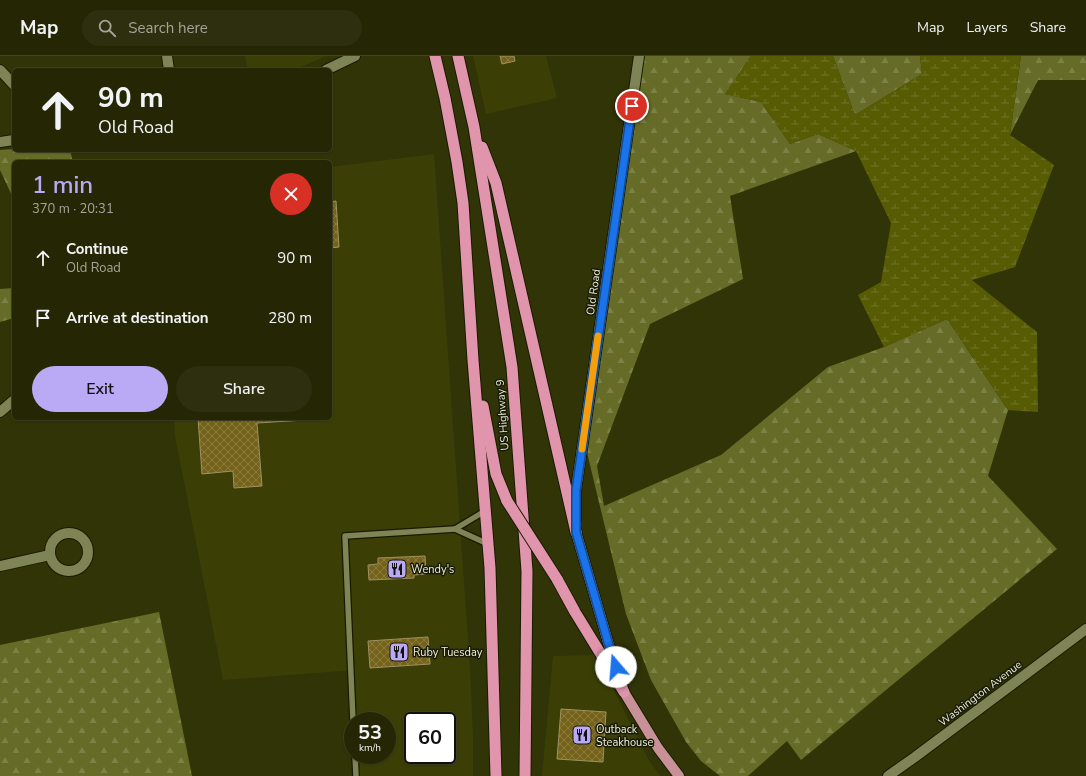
<!DOCTYPE html>
<html lang="en">
<head>
<meta charset="utf-8">
<style>
	body { margin:0; font-family:"Nunito Sans",sans-serif; background:#2d2f0e; color:#f1f3f6; height:100vh; display:flex; flex-direction:column; font-size:15px; white-space:nowrap }
	* { box-sizing:border-box; margin:0 }
	p { font-size:13px; color:#a3a59a }
	.icon { flex:none; width:22px; height:22px; fill:none; stroke:currentColor; stroke-width:2; stroke-linecap:round; stroke-linejoin:round }
	.map { position:relative; flex:1; overflow:hidden }
	.details { position:absolute; left:12px; top:104px; width:320px; height:260px; display:flex; flex-direction:column; background:#252704; border-radius:6px; box-shadow:0 1px 3px #0004,0 0 0 1px #424426 }
	.details>* { flex:none }
	.banner { position:absolute; left:12px; top:12px; width:320px; height:84px; border-radius:6px; box-shadow:0 1px 3px #0004,0 0 0 1px #424426; background:#252704; color:#f1f3f6; overflow:hidden }
	.speed { position:absolute; left:344px; top:656px; display:flex; gap:8px; font-size:20px; font-weight:700; text-align:center }
	.speed>* { display:grid; place-content:center; width:52px; height:52px; border-radius:50%; background:#252704; box-shadow:0 1px 3px #0004,0 0 0 1px #424426; line-height:1 }
	.speed small { font-size:10px; font-weight:400 }
	.speed .limit { border:2px solid #111; border-radius:6px; background:#fff; color:#111 }
	.pin { position:absolute; display:grid; place-items:center; width:34px; height:34px; color:#fff; margin:-17px; border:2px solid #fff; border-radius:50%; box-shadow:0 1px 4px #0007 }
	.me { position:absolute; width:44px; margin:-22px; rotate:342deg; stroke-linejoin:round; filter:drop-shadow(0 0 3px #0008) }
	.turn { display:flex; align-items:center; gap:14px; height:84px; padding:0 20px; font-size:18px }
	.turn .icon { width:52px; height:52px; stroke-width:2.5 }
	.turn b { display:block; font-size:28px; line-height:34px }
	.round { display:grid; place-items:center; flex:none; width:42px; height:42px; border-radius:21px; background:#2d2f0e }
	.summary { display:flex; align-items:center; justify-content:space-between; height:68px; padding:0 20px }
	h1 { font-size:24px; font-weight:600; line-height:30px; color:#baaaf6 }
	.button { display:flex; gap:8px; margin-top:auto; padding:8px 20px }
	.button a { flex:1; height:46px; border-radius:24px; background:#baaaf6; color:#111; font-size:16px; font-weight:600; line-height:46px; text-align:center }
	.button a+a { background:#2d2f0e; color:#f1f3f6 }
	ul { padding:0; list-style:none }
	li { display:flex; align-items:center; gap:12px; height:60px; padding:0 20px }
	li div { flex:1 }
	li b { display:block; font-size:15px }
	li em { font-style:normal }
	header { display:flex; align-items:center; gap:24px; box-sizing:border-box; height:56px; padding:0 20px; background:#252704; border-bottom:1px solid #424426 }
	header strong { font-size:19px }
	nav { display:flex; gap:22px; margin-inline-start:auto; font-size:14px }
	.search { width:280px; height:36px; background:#2d2f0e; display:flex; align-items:center; gap:10px; box-sizing:border-box; padding:0 14px; border-radius:22px; color:#a3a59a; font-size:15px }
	.map>svg:first-child { display:block }
	.built { fill:#3b3f06; fill-rule:evenodd }
	.forest { fill:url(#forest-firs) }
	.wetland { fill:url(#wetland-marsh) }
	.building { fill:url(#building-cross-hatch); stroke:#9e9164 }
	.lines { fill:none; stroke-linecap:round; stroke-linejoin:round }
	.service-casing { stroke:#191b00; stroke-width:8 }
	.minor-casing { stroke:#191b00; stroke-width:12 }
	.primary-casing { stroke:#191b00; stroke-width:12 }
	.trunk-casing { stroke:#191b00; stroke-width:13 }
	.service { stroke:#7f8457; stroke-width:5.5 }
	.minor { stroke:#7f8457; stroke-width:10 }
	.primary { stroke:#c89197; stroke-width:10 }
	.trunk { stroke:#e095ac; stroke-width:11 }
	.trunk-bridge-casing { stroke:#191b00; stroke-width:13; stroke-linecap:butt }
	.trunk-bridge { stroke:#e095ac; stroke-width:11 }
	.route-casing { stroke:#114b97; stroke-width:10 }
	.route { stroke:#1a73e8; stroke-width:7 }
	.slow { stroke:#f59e0b; stroke-width:7 }
	.labels { text-anchor:middle; stroke-width:3; stroke-linejoin:round; paint-order:stroke }
	.street-label { font-size:11px; fill:#eaedd5; stroke:#191b08 }
	.poi-label { font-size:11px; fill:#eaedd5; stroke:#191b08; text-anchor:start }
</style>
</head>
<body>
<header>
<strong>Map</strong>
<div class="search"><svg class="icon" aria-label="search" viewBox="0 0 24 24"><circle cx="10" cy="10" r="6"/><path d="M15 15l6 6"/></svg>Search here</div>
<nav><a>Map</a><a>Layers</a><a>Share</a></nav>
</header>
<div class="map">
<svg width="1086" height="720" viewBox="0 0 1086 720">
	<defs>
		<pattern id="forest-firs" width="22" height="20" patternUnits="userSpaceOnUse"><rect width="22" height="20" fill="#666c27"/><path d="M5 1l3.5 6h-7zM16 11l3.5 6h-7z" fill="#7c8145"/></pattern>
		<pattern id="wetland-marsh" width="20" height="14" patternUnits="userSpaceOnUse"><rect width="20" height="14" fill="#575c04"/><path d="M1 5h8M5 5V1M11 12h8M15 12V8" fill="none" stroke="#6f7428"/></pattern>
		<pattern id="building-cross-hatch" width="8" height="8" patternUnits="userSpaceOnUse"><rect width="8" height="8" fill="#76631b"/><path d="M0 0l8 8M0 8l8-8" fill="none" stroke="#8a7a3b"/></pattern>
	</defs>
	<rect width="100%" height="100%" fill="#313406"/>
	<g class="built">
		<polygon points="245,0 326,0 294,14 248,14"/>
		<polygon points="473,0 546,0 557,42 486,58"/>
		<path d="M 434,98 L 470,612 L 473,680 L 473,720 L 354,720 L 354,699 L 387,699 L 387,665 L 354,665 L 354,614 L 223,624 L 175,380 L 174,362 L 330,362 L 330,111 ZM 413,665 L 447,665 L 447,699 L 413,699 Z"/>
		<polygon points="596,599 648,703 660,720 542,720 553,600"/>
	</g>
	<g class="forest">
		<polygon points="644,0 751,0 725,38 761,46 790,88 818,78 856,95 730,140 743,223 650,268 597,410 604,450 721,399 828,311 884,291 947,263 1008,354 988,420 1057,493 801,704 787,685 748,720 720,720 701,705 686,686 651,624 626,558 583,380"/>
		<polygon points="833,0 920,0 922,18 855,59"/>
		<polygon points="1021,0 1086,0 1086,24 1038,24 1010,79"/>
		<polygon points="14,93 14,94 70,94 73,106 14,106 14,144 0,114 0,94"/>
		<polygon points="14,232 14,262 0,266 0,233"/>
		<polygon points="159,556 192,720 0,720 0,589"/>
	</g>
	<polygon class="wetland" points="751,0 833,0 855,59 922,18 920,0 1021,0 1010,79 1054,109 1015,211 972,224 1037,276 1038,356 1008,354 947,263 884,291 858,239 881,226 891,167 856,95 818,78 790,88 761,46 725,38"/>
	<g class="building">
		<polygon points="500,0 514,0 515,5 502,8"/>
		<polygon points="336,145 339,191 330,192 330,146"/>
		<polygon points="198,362 322,362 322,363 257,367 262,430 234,432 233,415 202,418"/>
		<polygon points="425,500 426,518 414,519 414,522 369,524 368,509 378,508 378,502"/>
		<polygon points="428,581 430,608 370,612 368,585"/>
		<polygon points="561,653 606,656 603,706 557,703"/>
	</g>
	<g class="lines">
		<defs>
			<g id="service">
				<polyline points="485,455 455,473 488,488"/>
				<polyline points="353,665 345,480 455,473"/>
				<polyline points="355,699 356,720"/>
			</g>
			<g id="minor">
				<polyline points="167,0 169,14"/>
				<polyline points="0,14 14,29"/>
				<polyline points="326,14 355,0"/>
				<polyline points="0,86 14,84"/>
				<polyline points="0,356 14,344"/>
				<polyline points="576,464 576,434 639,0"/>
				<circle cx="69" cy="496" r="19"/>
				<polyline points="0,510 50,499"/>
				<polyline points="888,720 915,701 1086,573"/>
			</g>
			<polyline id="primary" points="576,476 608,586 624,636 658,692 679,720"/>
			<g id="trunk">
				<polyline points="435,0 445,42 457,106 463,147 473,304 490,512 496,720"/>
				<polyline points="458,0 474,71 512,311 527,515 525,720"/>
				<polyline points="482,91 496,127 576,476"/>
				<polyline points="483,350 496,418 507,445"/>
				<polyline points="557,523 575,556 624,636"/>
			</g>
		</defs>
		<use href="#service" class="service-casing"/>
		<use href="#minor" class="minor-casing"/>
		<use href="#primary" class="primary-casing"/>
		<use href="#trunk" class="trunk-casing"/>
		<use href="#service" class="service"/>
		<use href="#minor" class="minor"/>
		<use href="#primary" class="primary"/>
		<use href="#trunk" class="trunk"/>
		<defs>
			<polyline id="trunk-bridge" points="507,445 557,523"/>
		</defs>
		<use href="#trunk-bridge" class="trunk-bridge-casing"/>
		<use href="#trunk-bridge" class="trunk-bridge"/>
	</g>
	<g class="lines">
		<defs>
			<polyline id="route" points="616,611 608,586 576,476 576,434 632,50"/>
		</defs>
		<use href="#route" class="route-casing"/>
		<use href="#route" class="route"/>
		<polyline class="slow" points="582,393 598,280"/>
	</g>
	<defs>
		<symbol id="restaurant-square" viewBox="-11 -11 22 22"><rect x="-9" y="-9" width="18" height="18" rx="4" fill="#baaaf6" stroke="#191b08"/><path d="M-5-6h1v4h1v-4h1v4h1v-4h1v5L-1.5 .5V6h-2V.5L-5-1ZM5-6V6H3V1.5H1.5Q1.5-4 5-6Z" fill="#111"/></symbol>
	</defs>
	<g fill-rule="evenodd">
		<use href="#restaurant-square" x="386" y="502" width="22" height="22"/>
		<use href="#restaurant-square" x="388" y="585" width="22" height="22"/>
		<use href="#restaurant-square" x="571" y="668" width="22" height="22"/>
	</g>
	<g class="labels">
		<g class="street-label">
			<text transform="translate(593 236) rotate(-82)" y="4">Old Road</text>
			<text transform="translate(502 359) rotate(-94)" y="4">US Highway 9</text>
			<text transform="translate(980 637) rotate(-37)" y="4">Washington Avenue</text>
		</g>
		<g class="poi-label">
			<text x="411" y="517">Wendy's</text>
			<text x="413" y="600">Ruby Tuesday</text>
			<text x="596" y="677">Outback<tspan x="596" dy="13">Steakhouse</tspan></text>
		</g>
	</g>
</svg>
<div class="speed"><div>53<small>km/h</small></div><div class="limit">60</div></div>
<div class="pin" style="left:632px;top:50px;background:#d93025"><svg class="icon" aria-label="arrive" viewBox="0 0 24 24"><path d="M6 21V4h12l-3 4 3 4H6"/></svg></div>
<svg class="me" style="left:616px;top:611px" viewBox="-20 -20 40 40"><circle r="19" fill="#fff"/><path d="M0-13L10 11 0 6-10 11z" fill="#1a73e8"/></svg>
<div class="banner">
<div class="turn"><svg class="icon" aria-label="ahead" viewBox="0 0 24 24"><path d="M12 20V5M6 11l6-6 6 6"/></svg><div><b>90 m</b>Old Road</div></div>
</div>
<section class="details">
<div class="summary"><div><h1>1 min</h1><p>370 m · 20:31</p></div><a class="round" style="background:#d93025;color:#fff"><svg class="icon" aria-label="close" viewBox="0 0 24 24"><path d="M6 6l12 12M18 6L6 18"/></svg></a></div>
<ul>
<li><svg class="icon" aria-label="ahead" viewBox="0 0 24 24"><path d="M12 20V5M6 11l6-6 6 6"/></svg><div><b>Continue</b><p>Old Road</p></div><em>90 m</em></li>
<li><svg class="icon" aria-label="arrive" viewBox="0 0 24 24"><path d="M6 21V4h12l-3 4 3 4H6"/></svg><div><b>Arrive at destination</b></div><em>280 m</em></li>
</ul>
<div class="button"><a>Exit</a><a>Share</a></div>
</section>
</div>
</body>
</html>
